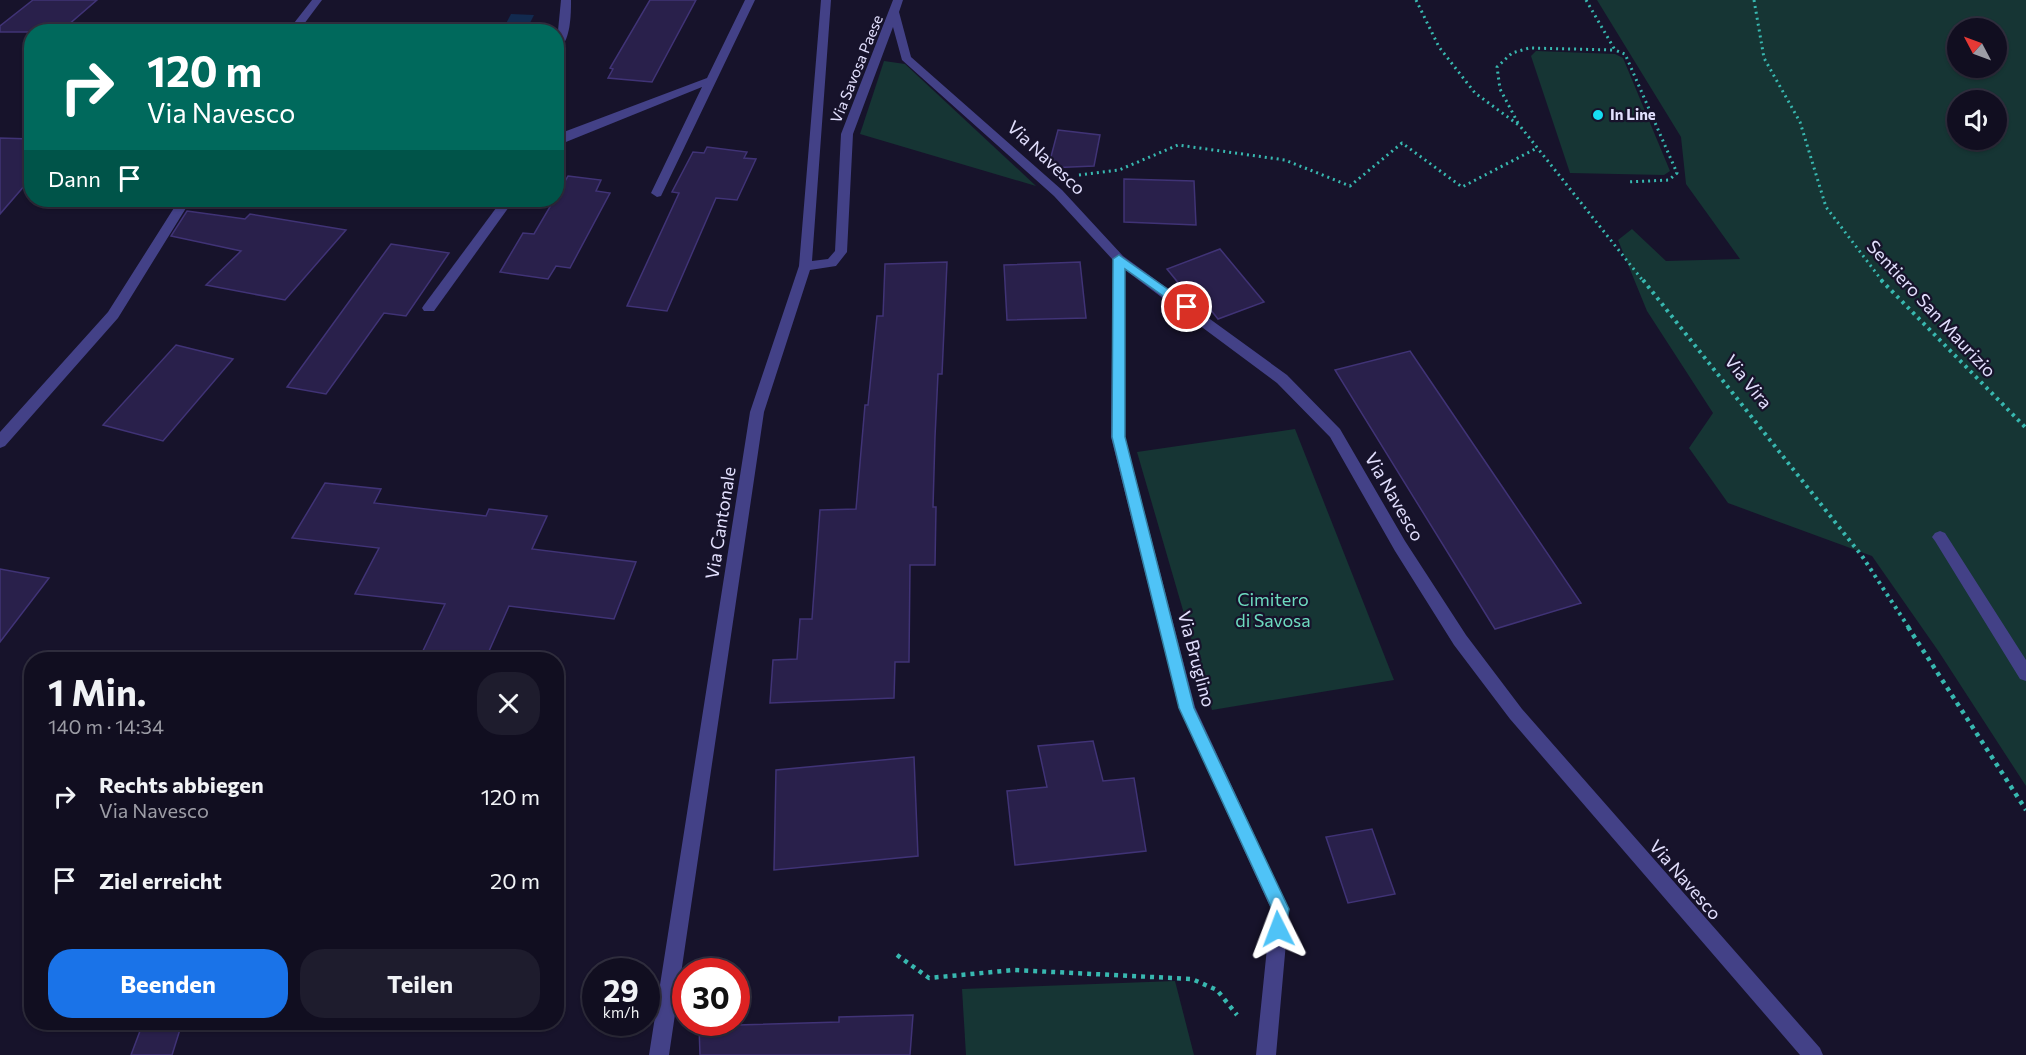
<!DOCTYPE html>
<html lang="de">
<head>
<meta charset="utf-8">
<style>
	body { margin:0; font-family:Commissioner,sans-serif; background:#1e1c2d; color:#f1f3f6; height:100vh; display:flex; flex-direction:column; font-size:22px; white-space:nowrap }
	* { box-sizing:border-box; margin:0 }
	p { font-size:20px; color:#9c9ca5 }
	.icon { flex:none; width:33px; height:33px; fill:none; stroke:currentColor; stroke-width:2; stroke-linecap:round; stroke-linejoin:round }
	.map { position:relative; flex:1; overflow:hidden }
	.side { position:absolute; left:24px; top:652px; width:540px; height:378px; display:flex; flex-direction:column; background:#110e20; border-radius:24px; box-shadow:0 2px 4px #0004,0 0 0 2px #302e3e }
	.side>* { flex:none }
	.top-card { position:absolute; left:24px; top:24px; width:540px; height:183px; border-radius:24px; box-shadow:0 2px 4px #0004,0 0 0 2px #302e3e; background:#00695c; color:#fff; overflow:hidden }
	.needle { width:39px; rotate:311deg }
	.controls { position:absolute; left:1947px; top:18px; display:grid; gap:12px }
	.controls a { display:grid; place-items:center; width:60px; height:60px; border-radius:50%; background:#110e20; box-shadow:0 2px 4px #0004,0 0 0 2px #302e3e; font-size:30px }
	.speed { position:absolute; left:582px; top:958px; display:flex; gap:12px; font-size:30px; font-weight:700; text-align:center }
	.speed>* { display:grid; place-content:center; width:78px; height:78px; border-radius:50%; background:#110e20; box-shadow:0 2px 4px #0004,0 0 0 2px #302e3e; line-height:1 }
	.speed small { font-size:15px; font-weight:400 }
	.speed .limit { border:9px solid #d22; background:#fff; color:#111 }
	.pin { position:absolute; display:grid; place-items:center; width:51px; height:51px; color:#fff; margin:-26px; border:3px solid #fff; border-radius:50%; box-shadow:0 2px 6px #0007 }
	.me { position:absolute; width:66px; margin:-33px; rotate:357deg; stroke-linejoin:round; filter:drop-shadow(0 0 4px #0008) }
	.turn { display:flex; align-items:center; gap:21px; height:126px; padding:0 24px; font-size:27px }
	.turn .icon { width:78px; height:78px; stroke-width:2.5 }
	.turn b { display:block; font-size:42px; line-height:51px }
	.then { display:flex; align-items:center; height:57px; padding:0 24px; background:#0003; gap:12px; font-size:22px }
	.round { display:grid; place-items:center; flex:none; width:63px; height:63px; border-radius:24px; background:#1e1c2d }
	.summary { display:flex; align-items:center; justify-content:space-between; height:102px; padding:0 24px }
	h1 { font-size:36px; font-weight:700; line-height:45px }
	.button { display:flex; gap:12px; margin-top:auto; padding:12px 24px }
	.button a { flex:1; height:69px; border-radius:24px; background:#1a73e8; color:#fff; font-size:24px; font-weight:700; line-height:69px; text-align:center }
	.button a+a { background:#1e1c2d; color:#f1f3f6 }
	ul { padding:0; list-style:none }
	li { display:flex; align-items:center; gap:18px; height:84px; padding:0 24px }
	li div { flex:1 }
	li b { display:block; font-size:22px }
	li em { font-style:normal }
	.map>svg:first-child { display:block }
	.green { fill:#163534; fill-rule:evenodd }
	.water { fill:#122a4f }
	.building { fill:#29204b; stroke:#403376; stroke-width:1.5 }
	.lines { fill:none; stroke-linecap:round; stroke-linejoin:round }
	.path-far2 { stroke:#38b8b0; stroke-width:3; stroke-dasharray:2 4; stroke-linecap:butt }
	.path-far1 { stroke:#38b8b0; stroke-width:4; stroke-dasharray:3 4.5; stroke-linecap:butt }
	.path { stroke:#38b8b0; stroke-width:4.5; stroke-dasharray:4 5; stroke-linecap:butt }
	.service { fill:#434187; fill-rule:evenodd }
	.minor { fill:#434187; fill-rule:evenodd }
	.route { fill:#4fc3f7; stroke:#337fa1; stroke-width:1.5 }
	.poi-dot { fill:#15ddf3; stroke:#17132b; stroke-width:2 }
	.labels { text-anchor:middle; stroke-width:4.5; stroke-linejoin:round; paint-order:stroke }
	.far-street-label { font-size:15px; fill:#e2dffd; stroke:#17132b }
	.far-poi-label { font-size:15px; font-weight:bold; fill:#e2dffd; stroke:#17132b; text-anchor:start }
	.street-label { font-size:18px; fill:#e2dffd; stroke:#17132b }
	.park-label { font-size:18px; fill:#6ddbbf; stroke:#17132b }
</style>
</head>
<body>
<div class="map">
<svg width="2026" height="1055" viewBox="0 0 2026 1055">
	<rect width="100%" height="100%" fill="#17132b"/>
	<g class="green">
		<path d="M 1597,0 L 2026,0 L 2026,786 L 1939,652 L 1872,556 L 1728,503 L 1689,448 L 1713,413 L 1647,311 L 1618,240 L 1632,229 L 1666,261 L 1740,259 L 1686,184 L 1681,137 ZM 1958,28 L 1996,28 L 1996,68 L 1958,68 ZM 1958,100 L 1996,100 L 1996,140 L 1958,140 Z"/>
		<polygon points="1536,51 1615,54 1623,58 1670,171 1664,175 1570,173 1531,56"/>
		<polygon points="884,61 905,64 1036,186 860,134"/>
		<polygon points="1295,429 1394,680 1212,710 1137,452"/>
		<polygon points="1175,981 1194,1055 966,1055 962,989"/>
	</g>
	<polygon class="water" points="511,14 534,15 526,31 502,31"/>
	<g class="building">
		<polygon points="33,0 97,0 60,32 0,32 0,26"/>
		<polygon points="650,0 696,0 652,82 608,78 613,69 610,68"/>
		<polygon points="1058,130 1100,135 1094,166 1048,168"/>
		<polygon points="0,138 32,139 32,177 0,214"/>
		<polygon points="707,147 747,152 744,158 756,159 737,200 716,198 667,311 627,306 679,193 672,192 693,152 704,153"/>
		<polygon points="568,176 601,180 596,191 610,193 570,268 556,266 548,279 500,272 523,233 534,234"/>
		<polygon points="1124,179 1194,181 1196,225 1124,222"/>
		<polygon points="187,211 245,219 250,214 346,230 285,300 206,285 241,251 171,236"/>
		<polygon points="391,244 449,253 406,316 384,313 326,394 287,387"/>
		<polygon points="1220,249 1264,302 1218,319 1206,304 1198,307 1167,269"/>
		<polygon points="947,262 942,374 938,374 935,437 933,507 936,507 935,565 910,565 909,662 895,662 894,698 770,703 773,660 797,659 800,619 812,619 820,510 856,509 865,405 868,405 877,316 883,316 885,264"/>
		<polygon points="1080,262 1086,318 1007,320 1004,265"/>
		<polygon points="176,345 233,359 163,441 103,425"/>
		<polygon points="1410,351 1499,482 1581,603 1495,629 1335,370"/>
		<polygon points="325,483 381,489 374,503 486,516 489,509 547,516 532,549 636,562 614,619 509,606 485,660 421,655 445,604 355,594 379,548 292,538"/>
		<polygon points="0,569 49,578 0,642"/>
		<polygon points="1093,741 1103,781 1134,778 1146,851 1015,865 1007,791 1047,787 1038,746"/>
		<polygon points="914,757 918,856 774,870 776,770"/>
		<polygon points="1372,829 1395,894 1348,903 1326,837"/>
		<polygon points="913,1015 910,1055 700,1055 699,1026 839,1022 839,1017"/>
		<polygon points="143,1023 182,1023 172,1055 131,1055"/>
	</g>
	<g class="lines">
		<g class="path-far2">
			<polyline points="1416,0 1439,47 1475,93 1520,126 1644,282"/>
			<polyline points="1586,0 1615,50 1625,54 1677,173 1669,180 1627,182"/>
			<polyline points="1754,0 1764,58 1800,122 1826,207 1883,282"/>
			<polyline points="1518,123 1500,89 1497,67 1512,53 1529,48 1614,50"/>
			<polyline points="1079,175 1119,170 1178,145 1285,160 1350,186 1402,143 1462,187 1537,148"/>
		</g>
		<g class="path-far1">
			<polyline points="1643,280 1862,556 1909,628"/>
			<polyline points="1881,280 2026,428"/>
		</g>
		<g class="path">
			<polyline points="1908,627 2026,810"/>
			<polyline points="897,955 929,978 1014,970 1192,979 1217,990 1237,1015"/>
		</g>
		<g class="service">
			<polygon points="745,0 755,0 661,196 657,197 651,193 702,87 556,146 556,136 561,133 707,78"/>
			<polygon points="502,200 514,200 434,311 424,311 422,308 424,305"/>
			<polygon points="1940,531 1945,533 2026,660 2026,681 2020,679 1935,541 1932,537 1935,533"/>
		</g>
		<g class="minor">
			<polygon points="312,0 322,0 298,32 287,32"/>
			<path d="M 561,0 L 571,0 C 571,14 571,44 556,51 Z"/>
			<polygon points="821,0 831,0 812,261 828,259 835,251 841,134 893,0 903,0 899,12 911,57 1062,190 1123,256 1287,375 1340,429 1405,541 1466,635 1522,709 1820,1048 1823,1055 1800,1055 1510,719 1454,645 1395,551 1330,437 1277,383 1125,270 1125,437 1195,707 1289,909 1276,1055 1256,1055 1271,909 1179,708 1111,437 1113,260 1054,196 902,60 893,27 853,134 847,252 836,266 810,270 764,412 669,1055 649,1055 750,412 799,266"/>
			<polygon points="179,200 191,200 118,318 5,446 0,448 0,432 108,312"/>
		</g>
	</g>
	<polygon class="route" points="1119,255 1193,307 1191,310 1183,310 1125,269 1125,437 1194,708 1289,909 1284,935 1278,938 1272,935 1270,929 1272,909 1179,708 1112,437 1113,259"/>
	<circle class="poi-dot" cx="1598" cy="115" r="6"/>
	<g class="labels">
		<g class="far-street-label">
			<text transform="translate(857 69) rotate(-68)" y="5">Via Savosa Paese</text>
		</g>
		<g class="far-poi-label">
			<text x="1610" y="120">In Line</text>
		</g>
		<g class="street-label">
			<text transform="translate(1046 158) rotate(43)" y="6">Via Navesco</text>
			<text transform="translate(1931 309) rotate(47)" y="6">Sentiero San Maurizio</text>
			<text transform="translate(1748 382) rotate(51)" y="6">Via Vira</text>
			<text transform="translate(1394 497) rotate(60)" y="6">Via Navesco</text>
			<text transform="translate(721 523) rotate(-81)" y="6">Via Cantonale</text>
			<text transform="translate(1196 659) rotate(75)" y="6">Via Bruglino</text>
			<text transform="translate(1685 880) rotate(49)" y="6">Via Navesco</text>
		</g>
		<g class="park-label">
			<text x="1273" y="606">Cimitero<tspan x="1273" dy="21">di Savosa</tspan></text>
		</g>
	</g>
</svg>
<div class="controls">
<a><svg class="needle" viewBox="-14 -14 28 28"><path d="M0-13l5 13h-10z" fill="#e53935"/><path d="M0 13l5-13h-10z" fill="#9c9ca5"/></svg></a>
<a><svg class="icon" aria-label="sound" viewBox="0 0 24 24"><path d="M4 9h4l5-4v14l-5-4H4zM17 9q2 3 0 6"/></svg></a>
</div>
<div class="speed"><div>29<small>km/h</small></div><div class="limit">30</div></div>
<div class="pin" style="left:1187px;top:307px;background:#d93025"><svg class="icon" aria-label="arrive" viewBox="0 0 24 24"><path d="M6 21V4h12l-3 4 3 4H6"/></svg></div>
<svg class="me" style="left:1278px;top:929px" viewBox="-20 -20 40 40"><path d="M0-17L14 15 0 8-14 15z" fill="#4fc3f7" stroke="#fff" stroke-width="4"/></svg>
<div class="top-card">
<div class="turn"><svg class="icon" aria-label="right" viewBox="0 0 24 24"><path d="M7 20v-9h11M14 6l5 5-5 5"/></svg><div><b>120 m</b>Via Navesco</div></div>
<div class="then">Dann<svg class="icon" aria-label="arrive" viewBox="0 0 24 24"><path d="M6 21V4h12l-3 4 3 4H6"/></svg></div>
</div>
<section class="side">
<div class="summary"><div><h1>1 Min.</h1><p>140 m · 14:34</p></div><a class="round"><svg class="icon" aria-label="close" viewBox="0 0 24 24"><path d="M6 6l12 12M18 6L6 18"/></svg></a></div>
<ul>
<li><svg class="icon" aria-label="right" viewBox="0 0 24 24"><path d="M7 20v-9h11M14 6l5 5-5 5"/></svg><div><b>Rechts abbiegen</b><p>Via Navesco</p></div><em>120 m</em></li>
<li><svg class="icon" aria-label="arrive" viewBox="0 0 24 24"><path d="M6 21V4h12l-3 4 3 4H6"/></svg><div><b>Ziel erreicht</b></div><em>20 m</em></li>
</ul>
<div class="button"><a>Beenden</a><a>Teilen</a></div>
</section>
</div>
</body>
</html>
